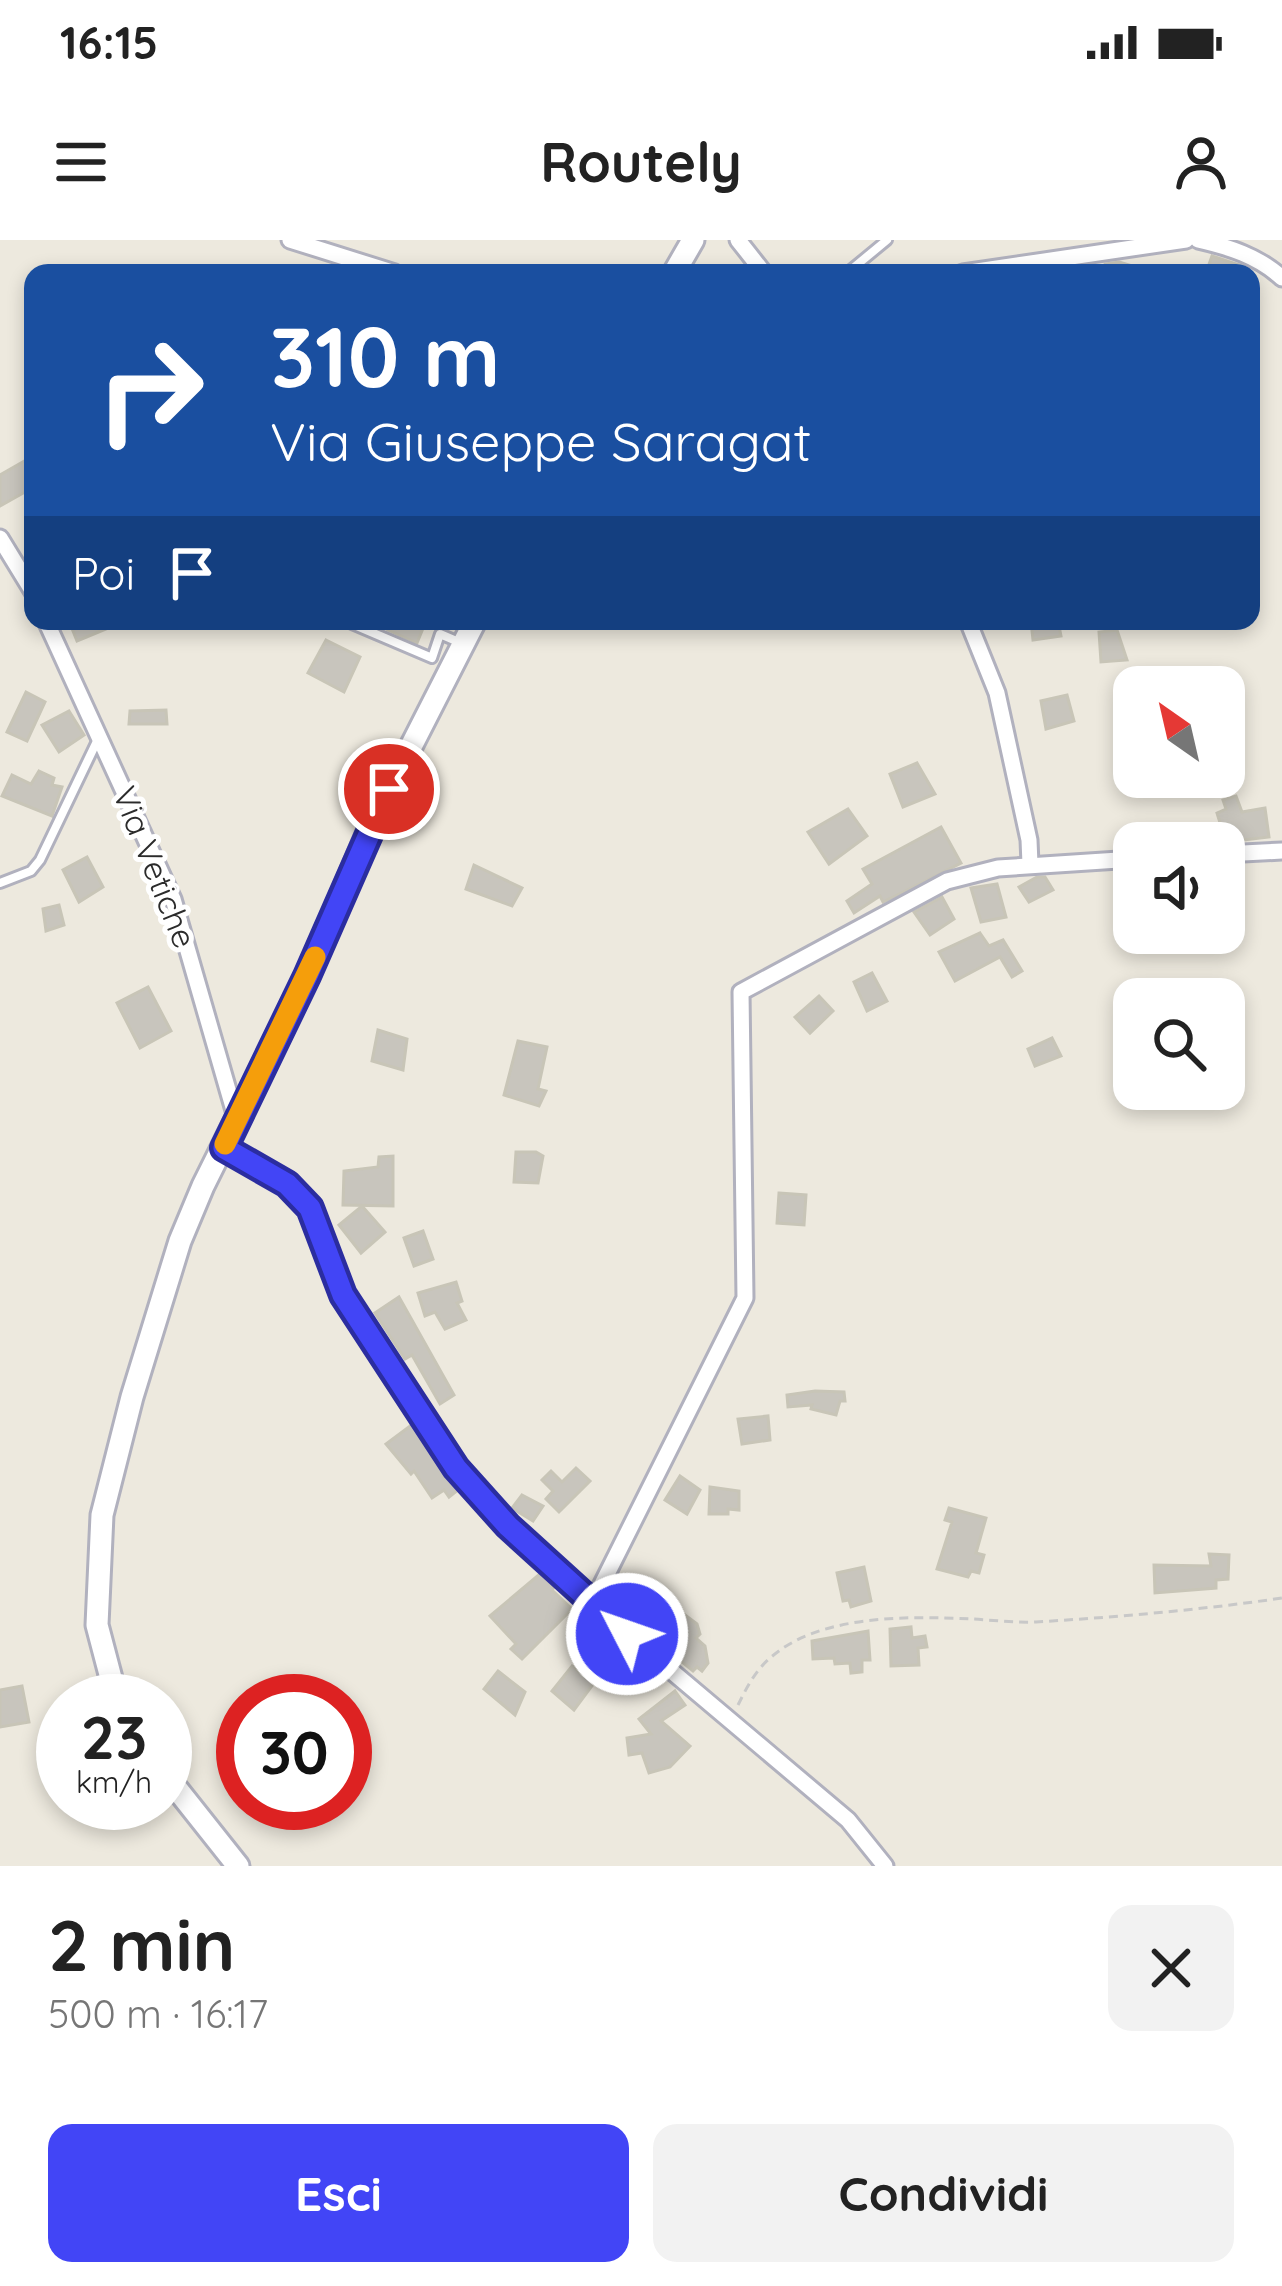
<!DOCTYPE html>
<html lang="it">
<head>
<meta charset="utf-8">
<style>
	body { margin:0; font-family:Quicksand,sans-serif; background:#f2f2f2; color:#222; height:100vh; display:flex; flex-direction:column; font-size:45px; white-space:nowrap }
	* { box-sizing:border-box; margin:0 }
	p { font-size:39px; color:#767676 }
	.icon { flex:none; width:66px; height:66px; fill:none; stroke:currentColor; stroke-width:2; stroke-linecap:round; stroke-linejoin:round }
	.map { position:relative; height:1626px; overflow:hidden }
	.drawer { display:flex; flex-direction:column; background:#fff; flex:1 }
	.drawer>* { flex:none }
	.banner { position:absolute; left:24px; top:24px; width:1236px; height:366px; border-radius:24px; box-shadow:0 6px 18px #0003; background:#1a4fa0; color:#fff; overflow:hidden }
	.needle { width:78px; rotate:326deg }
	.fabs { position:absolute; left:1113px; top:426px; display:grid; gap:24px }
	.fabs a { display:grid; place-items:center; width:132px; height:132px; border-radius:24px; background:#fff; box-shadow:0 6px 18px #0003; font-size:60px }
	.speed { position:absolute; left:36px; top:1434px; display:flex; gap:24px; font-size:60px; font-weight:700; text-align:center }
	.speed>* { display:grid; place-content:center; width:156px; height:156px; border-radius:50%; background:#fff; box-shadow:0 6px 18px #0003; line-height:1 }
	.speed small { font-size:30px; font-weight:400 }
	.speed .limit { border:18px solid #d22; background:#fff; color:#111 }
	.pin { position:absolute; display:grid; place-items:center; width:102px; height:102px; color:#fff; margin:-51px; border:6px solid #fff; border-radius:50%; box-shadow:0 3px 12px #0007 }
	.me { position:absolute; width:132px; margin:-66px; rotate:311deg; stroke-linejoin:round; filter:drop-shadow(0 0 9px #0008) }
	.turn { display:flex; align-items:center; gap:42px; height:252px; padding:0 48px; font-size:54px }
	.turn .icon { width:156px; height:156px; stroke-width:2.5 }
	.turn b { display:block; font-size:84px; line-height:102px }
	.then { display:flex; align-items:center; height:114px; padding:0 48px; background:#0003; gap:24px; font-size:45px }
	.round { display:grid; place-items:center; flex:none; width:126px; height:126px; border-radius:24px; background:#f2f2f2 }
	.head { display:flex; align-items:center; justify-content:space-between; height:204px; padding:0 48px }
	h1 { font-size:72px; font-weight:800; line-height:90px }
	.button { display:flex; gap:24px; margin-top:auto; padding:24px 48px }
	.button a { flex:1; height:138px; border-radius:24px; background:#4245f6; color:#fff; font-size:48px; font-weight:800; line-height:138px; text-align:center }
	.button a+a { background:#f2f2f2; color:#222 }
	.status { display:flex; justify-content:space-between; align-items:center; height:84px; padding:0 60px; background:#fff; direction:ltr }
	.status svg { height:33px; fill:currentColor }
	header { display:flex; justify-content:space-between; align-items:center; height:156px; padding:0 48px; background:#fff; font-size:54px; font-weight:800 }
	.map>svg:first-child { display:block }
	.building { fill:#c8c5bd; stroke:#c8c5b7; stroke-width:3 }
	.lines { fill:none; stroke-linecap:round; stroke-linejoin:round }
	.lane-casing { stroke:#b1b1be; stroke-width:14 }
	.street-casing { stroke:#b1b1be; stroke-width:21 }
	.secondary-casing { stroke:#b1b1be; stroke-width:27 }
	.path { stroke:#c8c8c8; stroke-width:3; stroke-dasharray:9 6; stroke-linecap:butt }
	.lane { stroke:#fff; stroke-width:8 }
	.street { stroke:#fff; stroke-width:15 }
	.secondary { stroke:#fff; stroke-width:21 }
	.route-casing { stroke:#2b2da0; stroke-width:30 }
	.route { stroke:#4245f6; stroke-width:21 }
	.slow { stroke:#f59e0b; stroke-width:21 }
	.labels { text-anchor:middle; stroke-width:10; stroke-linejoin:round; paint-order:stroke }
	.street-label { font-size:33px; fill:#2b2b2b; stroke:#fff }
</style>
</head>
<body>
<div class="status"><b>16:15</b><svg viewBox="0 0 49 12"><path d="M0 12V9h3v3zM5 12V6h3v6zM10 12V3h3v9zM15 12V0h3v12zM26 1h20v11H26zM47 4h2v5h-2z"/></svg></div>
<header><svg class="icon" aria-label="menu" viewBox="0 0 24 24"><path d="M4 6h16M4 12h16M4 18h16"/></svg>Routely<svg class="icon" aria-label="person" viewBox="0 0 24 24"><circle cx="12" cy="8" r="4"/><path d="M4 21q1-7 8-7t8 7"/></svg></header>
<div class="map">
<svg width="1282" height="1626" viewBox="0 0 1282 1626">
	<rect width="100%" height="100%" fill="#ede9de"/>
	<g class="building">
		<polygon points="1212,16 1242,26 1239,33 1206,33"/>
		<polygon points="1119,22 1146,30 1146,33 1102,33 1105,24"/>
		<polygon points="33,216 33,265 25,252 0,266 0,235"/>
		<polygon points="69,381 125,381 77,401"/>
		<polygon points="392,381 426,381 417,403 388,390"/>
		<polygon points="1031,381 1058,381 1061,396 1033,400"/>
		<polygon points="1117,390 1127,420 1101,422 1099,392"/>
		<polygon points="326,400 360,417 344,452 308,433"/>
		<polygon points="26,452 45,462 27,501 7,492"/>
		<polygon points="1067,455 1074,481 1046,489 1041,461"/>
		<polygon points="166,470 167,484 129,484 130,471"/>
		<polygon points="69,471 84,495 59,512 42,485"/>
		<polygon points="917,523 935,554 903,567 890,534"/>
		<polygon points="39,531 54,538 52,545 62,547 52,576 2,556 12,535 31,544"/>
		<polygon points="1236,556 1242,572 1265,568 1269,597 1226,602 1217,573 1226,569 1223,560"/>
		<polygon points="848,569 867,596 829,624 808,592"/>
		<polygon points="941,587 961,623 883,662 880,656 854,673 847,661 872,644 863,629"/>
		<polygon points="87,617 103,647 79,662 63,630"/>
		<polygon points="474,625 522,648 512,666 466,649"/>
		<polygon points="1037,637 1045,637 1053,650 1029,662 1019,647"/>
		<polygon points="997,644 1006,677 981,682 971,648"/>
		<polygon points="942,657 954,679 930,695 914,672"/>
		<polygon points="59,665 64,685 46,691 43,669"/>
		<polygon points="980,693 989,706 1003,700 1022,731 1012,737 1000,717 955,741 939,712"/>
		<polygon points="872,733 887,761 867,771 854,742"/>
		<polygon points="148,747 171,791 140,808 117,763"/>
		<polygon points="819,756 833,771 810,793 795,777"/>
		<polygon points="378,790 407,799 403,830 372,821"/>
		<polygon points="1052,798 1061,816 1035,826 1028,809"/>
		<polygon points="518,801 547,807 538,849 546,851 539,866 504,855"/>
		<polygon points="516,912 536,912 543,916 538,943 514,942"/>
		<polygon points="393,916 393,966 343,965 344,931 378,927 379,917"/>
		<polygon points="779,953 806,955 804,985 777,983"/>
		<polygon points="362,966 385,992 361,1013 339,985"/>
		<polygon points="423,991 433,1019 414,1026 404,998"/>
		<polygon points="456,1042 462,1061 457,1063 466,1080 445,1089 435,1072 425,1076 418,1053"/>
		<polygon points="399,1057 454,1155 440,1164 412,1115 405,1119 375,1073"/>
		<polygon points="815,1151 844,1152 845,1161 840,1161 836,1175 811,1169 812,1165 788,1167 787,1155"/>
		<polygon points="768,1176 770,1200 742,1204 738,1179"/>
		<polygon points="413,1184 458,1250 449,1257 444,1250 432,1258 414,1231 411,1234 386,1204"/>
		<polygon points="576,1228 590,1241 559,1272 546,1259 553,1251 542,1240 551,1231 562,1242"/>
		<polygon points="680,1236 700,1250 687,1274 665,1260"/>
		<polygon points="710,1247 739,1251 739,1270 728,1269 728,1274 709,1274"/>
		<polygon points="522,1255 543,1266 533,1281 512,1268"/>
		<polygon points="949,1268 986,1278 976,1313 984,1315 979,1333 971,1331 968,1337 937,1329 952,1282 945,1280"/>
		<polygon points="1209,1314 1229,1315 1228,1339 1216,1340 1216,1348 1155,1353 1154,1325 1211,1326"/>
		<polygon points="864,1327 871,1361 851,1367 849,1360 843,1361 837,1333"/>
		<polygon points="541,1333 555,1346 552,1350 572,1369 522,1419 511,1409 516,1404 490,1376"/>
		<polygon points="673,1366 697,1384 700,1394 696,1398 705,1406 708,1423 702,1431 697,1427 693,1431 675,1416 685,1405 660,1383"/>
		<polygon points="911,1387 912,1398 925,1396 927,1407 918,1408 919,1425 891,1426 890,1389"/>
		<polygon points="868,1391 870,1420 862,1420 862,1432 851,1433 850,1423 835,1424 834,1418 813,1419 812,1401"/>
		<polygon points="572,1426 594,1443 574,1470 552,1451"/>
		<polygon points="498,1431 525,1452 515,1475 484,1449"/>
		<polygon points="22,1446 29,1482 0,1487 0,1450"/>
		<polygon points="675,1451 685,1465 661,1481 690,1506 670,1527 649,1533 642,1513 629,1515 627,1498 651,1494 639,1479"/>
	</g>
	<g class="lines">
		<defs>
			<g id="lane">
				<polyline points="847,33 887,0"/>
				<polyline points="276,381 292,381"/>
				<polyline points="345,381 432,418 440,394 461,403"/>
				<polyline points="0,643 31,631 40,620 99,497"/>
			</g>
			<g id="street">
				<polyline points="290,0 395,33"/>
				<polyline points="738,0 764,33"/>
				<path d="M 1198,0 C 1229,7 1258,16 1282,38"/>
				<polyline points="963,33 1186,0"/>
				<polyline points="0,298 33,352"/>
				<polyline points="46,381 173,659 237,881"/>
				<polyline points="968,381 997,453 1029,600 1030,624"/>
				<polyline points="1224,614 1282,611"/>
				<polyline points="224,907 287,944 310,968 343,1055 456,1228 508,1287 592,1364"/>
				<polyline points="885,1626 848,1580 592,1364 745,1058 741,752 947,641 998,628 1134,619"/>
			</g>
			<g id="secondary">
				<polyline points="674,33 693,0"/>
				<polyline points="117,1461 97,1385 102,1275 132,1157 180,1001 203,946 307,737 371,585 475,381"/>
				<polyline points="165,1534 238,1626"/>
			</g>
		</defs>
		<use href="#lane" class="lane-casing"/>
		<use href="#street" class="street-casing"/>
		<use href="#secondary" class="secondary-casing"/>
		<path class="path" d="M 738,1465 C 746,1449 755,1431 769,1419 C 818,1374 909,1376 972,1379 C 993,1380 1014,1383 1036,1382 C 1118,1377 1200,1370 1282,1358"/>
		<use href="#lane" class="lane"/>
		<use href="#street" class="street"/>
		<use href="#secondary" class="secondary"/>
	</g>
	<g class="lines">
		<defs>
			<polyline id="route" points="389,549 307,736 224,908 287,944 310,968 343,1055 456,1228 508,1286 627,1394"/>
		</defs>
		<use href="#route" class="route-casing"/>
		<use href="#route" class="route"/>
		<polyline class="slow" points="225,904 315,717"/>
	</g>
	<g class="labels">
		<g class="street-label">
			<text transform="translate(155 627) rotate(68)" y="12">Via Vetiche</text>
		</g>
	</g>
</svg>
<div class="fabs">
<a><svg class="needle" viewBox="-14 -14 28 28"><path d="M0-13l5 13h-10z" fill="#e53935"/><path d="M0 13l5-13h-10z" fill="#767676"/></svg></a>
<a><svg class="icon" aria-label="sound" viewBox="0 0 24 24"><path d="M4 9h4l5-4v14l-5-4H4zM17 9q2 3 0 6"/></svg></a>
<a><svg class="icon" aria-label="search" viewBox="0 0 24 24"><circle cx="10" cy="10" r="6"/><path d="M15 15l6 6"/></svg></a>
</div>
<div class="speed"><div>23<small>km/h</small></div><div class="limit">30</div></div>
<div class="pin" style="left:389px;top:549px;background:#d93025"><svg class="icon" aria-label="arrive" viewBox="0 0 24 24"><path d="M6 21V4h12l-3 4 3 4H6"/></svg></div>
<svg class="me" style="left:627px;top:1394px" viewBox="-20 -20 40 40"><circle r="17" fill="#4245f6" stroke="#fff" stroke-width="3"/><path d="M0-11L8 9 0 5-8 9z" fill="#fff"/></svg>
<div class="banner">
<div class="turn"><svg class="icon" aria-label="right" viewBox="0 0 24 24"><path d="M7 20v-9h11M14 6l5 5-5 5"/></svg><div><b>310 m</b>Via Giuseppe Saragat</div></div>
<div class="then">Poi<svg class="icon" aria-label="arrive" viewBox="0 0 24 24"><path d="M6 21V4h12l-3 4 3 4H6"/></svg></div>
</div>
</div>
<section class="drawer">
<div class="head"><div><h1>2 min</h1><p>500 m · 16:17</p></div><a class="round"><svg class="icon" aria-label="close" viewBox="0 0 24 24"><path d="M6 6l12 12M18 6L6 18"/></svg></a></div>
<div class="button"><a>Esci</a><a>Condividi</a></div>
</section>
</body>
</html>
